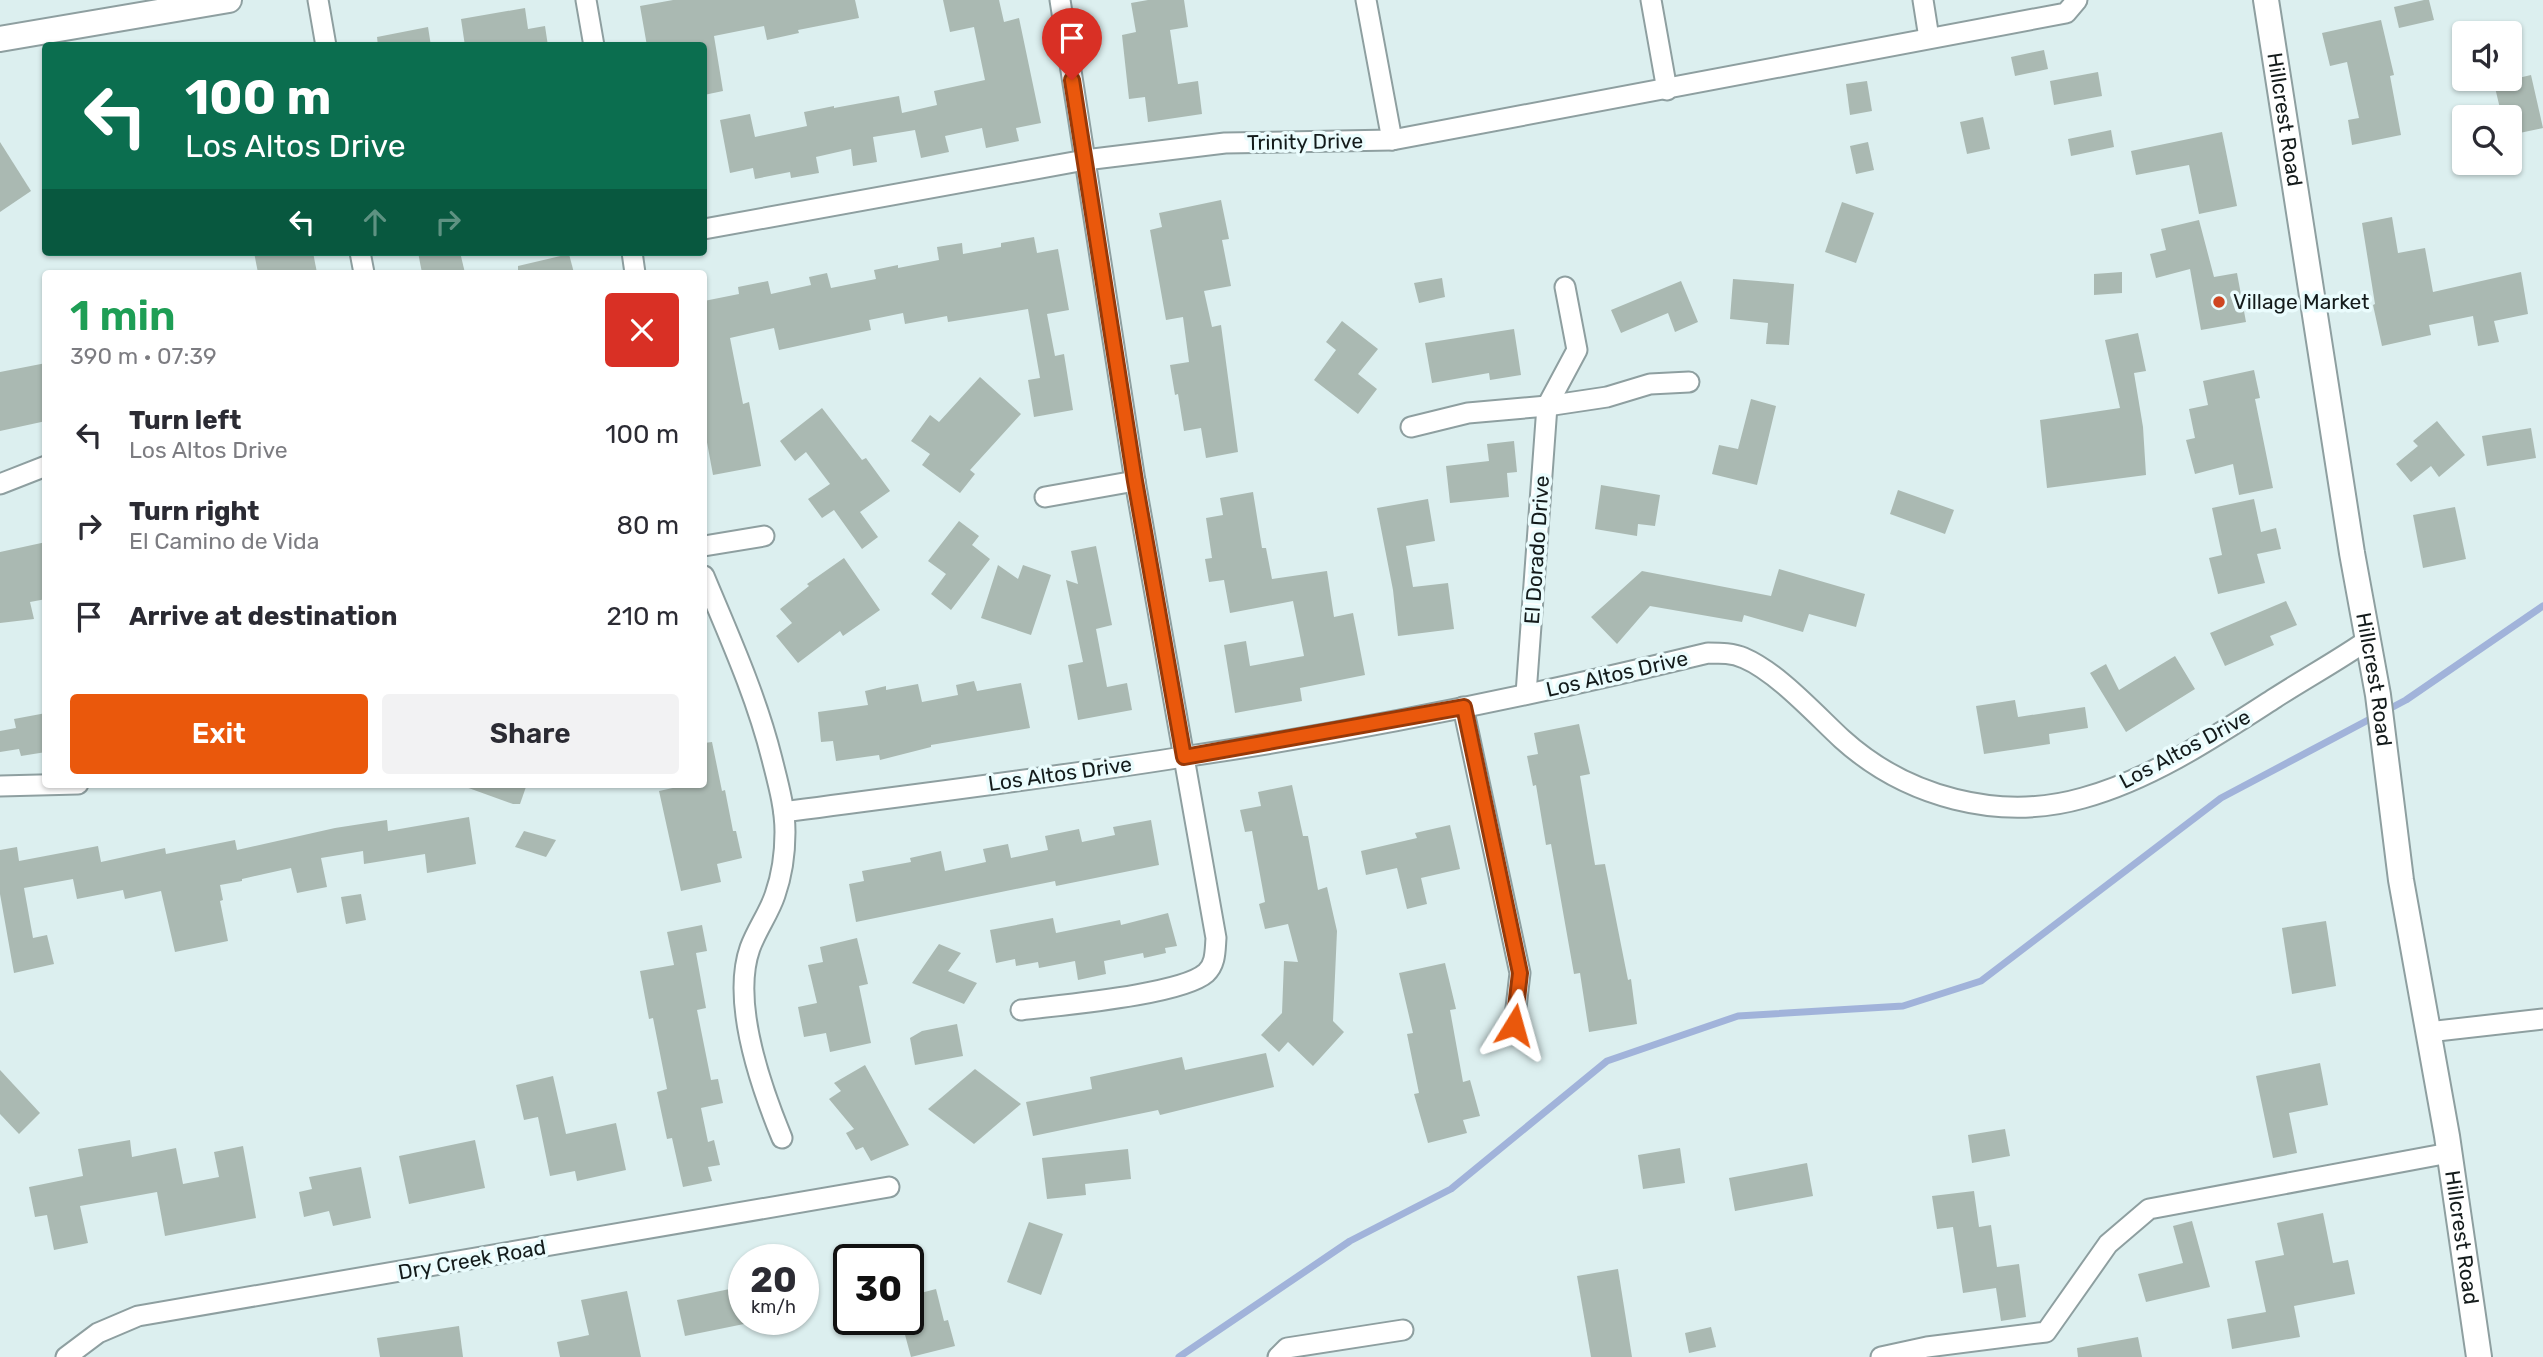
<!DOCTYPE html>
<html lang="en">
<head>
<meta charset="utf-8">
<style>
	body { margin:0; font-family:Rubik,sans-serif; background:#f2f2f3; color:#2b2b33; height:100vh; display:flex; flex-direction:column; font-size:26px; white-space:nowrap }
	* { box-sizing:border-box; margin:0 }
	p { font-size:23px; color:#7c7c81 }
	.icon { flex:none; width:38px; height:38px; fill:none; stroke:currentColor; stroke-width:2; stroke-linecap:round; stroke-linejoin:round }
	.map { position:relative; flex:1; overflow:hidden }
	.sheet { position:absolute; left:42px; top:270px; width:665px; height:518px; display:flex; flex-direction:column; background:#fff; border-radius:7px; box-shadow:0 2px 5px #0004 }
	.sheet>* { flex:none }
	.top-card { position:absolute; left:42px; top:42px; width:665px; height:214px; border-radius:7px; box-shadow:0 2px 5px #0004; background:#0b6e4f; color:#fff; overflow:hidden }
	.fabs { position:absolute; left:2452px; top:21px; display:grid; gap:14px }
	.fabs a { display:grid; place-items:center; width:70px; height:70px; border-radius:7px; background:#fff; box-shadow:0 2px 5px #0004; font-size:35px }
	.speed { position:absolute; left:728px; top:1244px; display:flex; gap:14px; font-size:35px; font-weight:700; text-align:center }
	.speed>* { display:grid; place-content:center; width:91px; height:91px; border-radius:50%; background:#fff; box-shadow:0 2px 5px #0004; line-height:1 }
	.speed small { font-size:18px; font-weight:400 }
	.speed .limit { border:4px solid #111; border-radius:10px; background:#fff; color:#111 }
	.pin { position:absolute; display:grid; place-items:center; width:60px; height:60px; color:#fff; margin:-72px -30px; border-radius:50% 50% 50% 0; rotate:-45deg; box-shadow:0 0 7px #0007 }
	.pin .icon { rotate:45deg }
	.me { position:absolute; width:77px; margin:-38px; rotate:8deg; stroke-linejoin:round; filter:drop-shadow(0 0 5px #0008) }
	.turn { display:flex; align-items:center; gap:24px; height:147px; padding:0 28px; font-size:32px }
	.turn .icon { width:91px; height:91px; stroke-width:2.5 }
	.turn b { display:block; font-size:49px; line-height:60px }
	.lanes { display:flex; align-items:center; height:66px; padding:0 28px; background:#0003; justify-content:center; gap:35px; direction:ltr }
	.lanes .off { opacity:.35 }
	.round { display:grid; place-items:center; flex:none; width:74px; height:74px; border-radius:7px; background:#f2f2f3 }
	.summary { display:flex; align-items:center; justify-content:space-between; height:119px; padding:0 28px }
	h1 { font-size:42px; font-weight:600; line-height:52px; color:#1e9e55 }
	.primary-button { display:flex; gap:14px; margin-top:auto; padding:14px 28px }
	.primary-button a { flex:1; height:80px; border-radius:7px; background:#ea580c; color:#fff; font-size:28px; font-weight:600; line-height:80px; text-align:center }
	.primary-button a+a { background:#f2f2f3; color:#2b2b33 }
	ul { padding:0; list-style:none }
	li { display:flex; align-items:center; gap:21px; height:91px; padding:0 28px }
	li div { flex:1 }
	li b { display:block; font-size:26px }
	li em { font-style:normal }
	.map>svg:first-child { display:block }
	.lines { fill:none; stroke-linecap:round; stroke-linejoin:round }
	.stream { stroke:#a1b3da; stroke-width:7 }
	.building { fill:#aab9b2 }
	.minor-casing { stroke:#8e9fa0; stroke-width:23 }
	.tertiary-casing { stroke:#8e9fa0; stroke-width:28 }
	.minor { stroke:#fff; stroke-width:19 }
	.tertiary { stroke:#fff; stroke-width:24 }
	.route-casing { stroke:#983908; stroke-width:18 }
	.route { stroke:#ea580c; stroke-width:12 }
	.poi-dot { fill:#cf4621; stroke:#eafcfd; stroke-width:2.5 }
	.labels { text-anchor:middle; stroke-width:7; stroke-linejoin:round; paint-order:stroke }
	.street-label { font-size:21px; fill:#141b1b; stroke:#eafcfd }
	.poi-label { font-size:21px; fill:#141b1b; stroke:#eafcfd; text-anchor:start }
</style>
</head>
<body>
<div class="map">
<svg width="2543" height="1357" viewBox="0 0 2543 1357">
	<rect width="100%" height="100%" fill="#dcefef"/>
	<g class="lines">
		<polyline class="stream" points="1179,1357 1350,1241 1451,1189 1607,1061 1738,1016 1903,1006 1981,981 2221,798 2406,700 2543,606"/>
	</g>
	<g class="building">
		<polygon points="673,0 855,0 859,18 798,30 799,33 767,40 764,26 714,36 723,91 704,95 704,46 647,46 640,6"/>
		<polygon points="943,0 999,0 1004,22 1019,18 1041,123 1016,128 1019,141 986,148 982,128 945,136 949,152 921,158 915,130 873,137 877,162 853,166 851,149 816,157 819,173 791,178 790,172 755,179 753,168 730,173 720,120 750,114 755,137 807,126 804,112 834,106 834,108 899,96 902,113 937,105 934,91 985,80 974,27 950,32"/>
		<polygon points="1148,0 1184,0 1188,27 1170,30 1178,84 1198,81 1202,114 1148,122 1145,97 1129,99 1122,35 1136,32 1131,3"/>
		<polygon points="2424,0 2429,0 2434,20 2399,28 2394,7"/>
		<polygon points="525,8 528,29 545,26 548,46 465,46 461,19"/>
		<polygon points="2381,20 2394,75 2390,76 2401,135 2352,145 2348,120 2359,118 2347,62 2330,66 2322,33"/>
		<polygon points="428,27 431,46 378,46 377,37"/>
		<polygon points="2044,50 2048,69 2015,76 2011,57"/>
		<polygon points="2098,72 2102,96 2054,105 2050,81"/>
		<polygon points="2531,75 2543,128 2510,135 2510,117 2502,117 2493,79 2514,79"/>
		<polygon points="1867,81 1872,111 1850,115 1846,84"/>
		<polygon points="1983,117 1990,149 1967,154 1960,122"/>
		<polygon points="2111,130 2114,147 2071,156 2068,139"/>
		<polygon points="2222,132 2237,206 2199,214 2189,165 2136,175 2131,151"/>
		<polygon points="0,142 31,191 0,212"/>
		<polygon points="1868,142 1874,170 1856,174 1850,146"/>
		<polygon points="1221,200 1229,239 1222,240 1231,286 1204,291 1212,327 1221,325 1238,452 1206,458 1201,428 1184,431 1178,394 1175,395 1170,365 1189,362 1183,317 1166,320 1150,230 1162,227 1159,213"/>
		<polygon points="1842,202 1874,213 1856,263 1825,252"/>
		<polygon points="2392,217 2398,253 2425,248 2433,292 2521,272 2528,314 2494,321 2499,342 2478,346 2473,316 2429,325 2431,335 2382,346 2373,305 2375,304 2362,223"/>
		<polygon points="2199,220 2214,277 2237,273 2246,322 2201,330 2190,269 2156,278 2150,254 2166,250 2161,229"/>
		<polygon points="1034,237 1037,253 1058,249 1069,310 1047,314 1055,356 1064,354 1073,410 1034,417 1028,380 1040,378 1028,309 948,322 947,316 905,324 903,313 869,320 871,330 779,350 774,328 730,338 743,404 749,402 761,466 713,475 704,426 704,301 739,294 738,287 768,281 771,294 811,285 809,277 827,273 831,288 876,279 874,270 898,265 898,268 939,260 937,247 962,243 963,254 1001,247 1001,243"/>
		<polygon points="254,252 313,252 317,273 258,273"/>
		<polygon points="418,252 460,252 465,273 422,273"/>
		<polygon points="569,254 574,273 518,273 518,266"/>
		<polygon points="2122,272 2122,293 2094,295 2094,274"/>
		<polygon points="1442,278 1445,297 1419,303 1414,283"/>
		<polygon points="1733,279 1794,284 1789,345 1766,344 1768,323 1730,319"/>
		<polygon points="1681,281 1698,322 1675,332 1668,313 1621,333 1611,310"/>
		<polygon points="1342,321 1378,349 1358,374 1377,389 1358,414 1314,380 1336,350 1326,342"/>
		<polygon points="1514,329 1521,375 1490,380 1489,373 1432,383 1425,343"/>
		<polygon points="2138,333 2146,371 2134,373 2143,427 2146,475 2047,488 2040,420 2120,408 2105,340"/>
		<polygon points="46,363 46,421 0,431 0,372"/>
		<polygon points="2254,370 2260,398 2255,399 2273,488 2239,495 2233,464 2195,474 2186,440 2195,438 2189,409 2208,405 2203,381"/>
		<polygon points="980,377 1021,414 970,470 975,474 960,493 922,465 930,454 911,441 930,415 939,422"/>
		<polygon points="1751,399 1776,406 1757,485 1712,474 1719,445 1738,449"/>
		<polygon points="822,408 862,460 866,458 890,491 860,512 878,537 862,549 834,510 822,518 808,499 830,484 806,452 795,461 780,441"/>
		<polygon points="2437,421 2465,455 2439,477 2431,466 2411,482 2396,464 2418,446 2413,441"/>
		<polygon points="2531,428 2536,458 2487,466 2482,436"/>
		<polygon points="1514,441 1517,472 1507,473 1509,497 1450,503 1446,466 1489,461 1487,444"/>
		<polygon points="1601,485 1660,495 1655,526 1638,524 1637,536 1595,529"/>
		<polygon points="1898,490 1954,510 1945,534 1890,514"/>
		<polygon points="1253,492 1262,548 1266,548 1272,579 1327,571 1334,617 1353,613 1365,675 1300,688 1302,701 1235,713 1224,645 1246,641 1250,666 1304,656 1293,601 1230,613 1224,580 1209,582 1205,559 1212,558 1206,518 1223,515 1220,498"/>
		<polygon points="1428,499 1435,541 1406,546 1413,587 1448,583 1454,629 1398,636 1393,590 1377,508"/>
		<polygon points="2254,499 2261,532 2276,528 2281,549 2257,554 2265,583 2218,594 2209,558 2222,555 2212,508"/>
		<polygon points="2455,507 2466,559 2423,568 2413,515"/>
		<polygon points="959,521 979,536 972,545 990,559 951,610 931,594 946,574 928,561"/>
		<polygon points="46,542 46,599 30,602 34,619 0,623 0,552"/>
		<polygon points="1096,546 1112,625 1096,629 1107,687 1127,683 1132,710 1078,720 1068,665 1083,662 1066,580 1078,584 1071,551"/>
		<polygon points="844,558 880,610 843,636 840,631 798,663 776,636 792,623 780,609 809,586 807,584"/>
		<polygon points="998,565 1018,579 1023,565 1051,575 1031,635 981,618"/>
		<polygon points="1779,569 1865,594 1856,627 1809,614 1803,632 1744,615 1742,622 1650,606 1617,644 1591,617 1642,571 1771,596"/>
		<polygon points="2286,601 2297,625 2270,636 2274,645 2225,666 2210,633"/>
		<polygon points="2175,656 2195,689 2126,732 2090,673 2106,664 2119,690"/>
		<polygon points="974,681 977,691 1021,683 1030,728 931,745 931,747 880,760 879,755 836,761 833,741 821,742 818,712 868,705 865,691 886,686 886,690 918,684 922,702 958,695 956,685"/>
		<polygon points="2015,700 2018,717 2085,707 2088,728 2049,734 2050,744 1984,754 1976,706"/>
		<polygon points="46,713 46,752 21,756 19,749 0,752 0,731 16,728 14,719"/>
		<polygon points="1579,724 1590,774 1580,776 1595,865 1605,864 1628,980 1631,979 1637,1024 1589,1032 1580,973 1574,974 1551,844 1546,845 1536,785 1533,786 1527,756 1538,754 1534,733"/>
		<polygon points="712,742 722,791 725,790 733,831 736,831 742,858 717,864 721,882 681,891 659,791 691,784 704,784 704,743"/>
		<polygon points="464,784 527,784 520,804 513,804 463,786"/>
		<polygon points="1292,785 1303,836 1308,836 1318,890 1327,887 1337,931 1333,1021 1344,1032 1313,1066 1288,1042 1279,1052 1261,1035 1282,1013 1284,961 1298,962 1288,924 1265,929 1259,904 1265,902 1252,831 1245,832 1240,810 1261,806 1258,792"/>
		<polygon points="469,817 476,864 427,873 425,854 364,864 363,851 321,858 327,887 297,893 291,868 242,879 242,881 220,885 223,900 220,901 228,941 175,952 161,891 125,899 123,890 77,899 73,879 24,888 33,938 47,935 54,964 14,973 0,894 0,850 17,847 19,861 98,846 101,862 165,848 166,854 235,840 237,850 335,828 387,820 388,831"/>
		<polygon points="1151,820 1159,865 1056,886 1055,881 856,922 849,884 864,881 862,871 911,862 910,858 941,851 945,871 986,862 983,849 1008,844 1011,858 1048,850 1045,836 1079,829 1082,842 1115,835 1113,827"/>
		<polygon points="1450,825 1460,869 1421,878 1427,904 1407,909 1397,868 1366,875 1361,851 1417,838 1415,833"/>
		<polygon points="524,831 556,840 546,857 515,847"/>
		<polygon points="361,894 366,920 346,924 341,897"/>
		<polygon points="1168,913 1177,946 1165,948 1166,953 1144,958 1143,953 1104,961 1106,974 1078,980 1075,961 1039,968 1038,962 1016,966 1015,959 996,963 990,930 1053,918 1056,933 1120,920 1121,925"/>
		<polygon points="2326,921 2336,986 2292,994 2282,928"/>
		<polygon points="702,925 707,951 696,953 706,1008 697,1010 711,1080 718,1079 723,1103 701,1108 708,1142 714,1140 720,1165 708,1167 712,1181 683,1187 672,1138 667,1139 657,1092 667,1089 653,1018 649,1019 640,971 674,965 667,932"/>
		<polygon points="857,938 868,984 859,986 871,1043 830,1052 826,1033 804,1037 798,1007 817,1003 808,965 823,962 820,947"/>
		<polygon points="939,944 961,953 948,971 977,983 964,1004 912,983"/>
		<polygon points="1445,963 1456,1009 1450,1010 1463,1082 1470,1080 1480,1116 1463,1120 1467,1133 1428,1143 1414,1094 1419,1093 1407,1034 1413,1033 1399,973"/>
		<polygon points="957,1024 963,1056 915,1065 910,1038 922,1031"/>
		<polygon points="1266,1053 1274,1087 1160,1115 1158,1110 1033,1136 1026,1102 1092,1089 1090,1077 1182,1057 1185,1070"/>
		<polygon points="2320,1063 2328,1105 2289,1113 2297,1153 2273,1158 2256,1076"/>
		<polygon points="865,1065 909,1145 871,1161 863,1147 856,1150 846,1133 854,1129 829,1099 841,1091 834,1083"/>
		<polygon points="975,1069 1021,1104 974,1144 928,1109"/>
		<polygon points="0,1070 40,1113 19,1134 0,1114"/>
		<polygon points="553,1076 566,1134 616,1123 626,1170 577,1181 575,1171 550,1176 538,1117 524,1120 516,1085"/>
		<polygon points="2005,1129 2010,1156 1972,1163 1968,1135"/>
		<polygon points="130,1140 132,1157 176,1148 183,1184 219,1177 214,1152 243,1146 256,1218 165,1236 157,1192 80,1206 88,1243 54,1250 47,1215 35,1217 29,1187 83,1176 78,1149"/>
		<polygon points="475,1140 485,1188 409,1204 399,1156"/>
		<polygon points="1680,1148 1685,1183 1643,1189 1638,1155"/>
		<polygon points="1128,1149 1131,1179 1085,1184 1086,1195 1047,1199 1042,1158"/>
		<polygon points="1807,1163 1813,1196 1735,1211 1729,1178"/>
		<polygon points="361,1167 371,1218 333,1226 329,1211 304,1217 299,1192 312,1189 309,1177"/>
		<polygon points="1974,1191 1979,1227 1991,1225 1997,1267 2019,1264 2026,1317 2001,1321 1996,1288 1963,1293 1953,1227 1937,1229 1932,1196"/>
		<polygon points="2323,1213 2333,1263 2348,1260 2355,1294 2294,1306 2300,1337 2232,1349 2227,1319 2266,1312 2255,1261 2284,1255 2277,1223"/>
		<polygon points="2192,1221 2210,1287 2146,1302 2138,1274 2183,1263 2173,1226"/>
		<polygon points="1029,1222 1063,1234 1041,1295 1007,1282"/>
		<polygon points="1618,1269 1632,1357 1591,1357 1577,1276"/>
		<polygon points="744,1286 744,1324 685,1336 677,1300"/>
		<polygon points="936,1289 944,1321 948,1320 955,1346 911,1357 901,1320 916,1320 909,1296"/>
		<polygon points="627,1291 641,1357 560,1357 557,1342 589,1335 581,1300"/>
		<polygon points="459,1326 463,1357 380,1357 377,1338"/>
		<polygon points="1711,1327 1716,1347 1689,1353 1685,1333"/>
		<polygon points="2138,1337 2142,1357 2078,1357 2077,1348"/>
	</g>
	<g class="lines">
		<defs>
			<g id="minor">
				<polyline points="318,0 326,46"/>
				<polyline points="586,0 594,46"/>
				<polyline points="1366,0 1392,140"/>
				<polyline points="1651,0 1667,90"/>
				<polyline points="1923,0 1929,38"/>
				<polyline points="704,229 1085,160 1225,143 1392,140 2066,13 2077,0"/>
				<polyline points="360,252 364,273"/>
				<polyline points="632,252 635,273"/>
				<polyline points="1411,427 1468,413 1547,406 1607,397 1650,384 1689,382"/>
				<polyline points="0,484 46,466"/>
				<polyline points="1045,497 1135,481"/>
				<polyline points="704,546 764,536"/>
				<path d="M 704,576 C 729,636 756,695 772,759 C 778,783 785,807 785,832 C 785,853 782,875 775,895 C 769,913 757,929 750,948 C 731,1002 761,1087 782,1138"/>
				<polyline points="1526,694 1547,406 1577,350 1565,287"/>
				<polyline points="1463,707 1520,973 1514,1025"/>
				<polyline points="0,786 78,784"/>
				<path d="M 784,812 C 917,794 1051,778 1183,757 C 1359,731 1535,695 1708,653 C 1721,653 1733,653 1744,658 C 1777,672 1815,714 1842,739 C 1906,797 1999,822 2083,798 C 2152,779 2216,736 2275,698 C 2306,678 2339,660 2369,639"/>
				<path d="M 1021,1010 C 1059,1005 1181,995 1206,973 C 1216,964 1215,950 1216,938 L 1135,481 L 1060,0"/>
				<polyline points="2428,1032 2543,1019"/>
				<polyline points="66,1357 98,1333 138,1316 889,1187"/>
				<polyline points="1278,1357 1287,1348 1403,1330"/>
				<polyline points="1881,1357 1927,1347 2046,1332 2108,1244 2149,1209 2449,1153"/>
			</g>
			<g id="tertiary">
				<path id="s1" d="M 2266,0 L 2352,553 L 2378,695 L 2401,880 L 2447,1136 L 2479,1357"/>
				<polyline points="0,39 229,0"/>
			</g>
		</defs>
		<use href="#minor" class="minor-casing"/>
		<use href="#tertiary" class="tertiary-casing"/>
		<use href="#minor" class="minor"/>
		<use href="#tertiary" class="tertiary"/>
	</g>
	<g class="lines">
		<defs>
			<polyline id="route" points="1072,80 1135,481 1184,757 1464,707 1520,973 1514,1025"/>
		</defs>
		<use href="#route" class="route-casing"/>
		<use href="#route" class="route"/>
	</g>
	<circle class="poi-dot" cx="2219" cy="302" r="7"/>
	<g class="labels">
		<g class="street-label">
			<text dy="7" stroke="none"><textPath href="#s1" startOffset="121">Hillcrest Road</textPath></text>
			<text transform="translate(1305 142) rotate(-1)" y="7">Trinity Drive</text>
			<text transform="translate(1537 550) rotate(-86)" y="7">El Dorado Drive</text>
			<text transform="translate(1617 674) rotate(-13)" y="7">Los Altos Drive</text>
			<text dy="7" stroke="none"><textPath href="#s1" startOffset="688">Hillcrest Road</textPath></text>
			<text transform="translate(2185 749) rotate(-28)" y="7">Los Altos Drive</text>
			<text transform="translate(1060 774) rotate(-8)" y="7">Los Altos Drive</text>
			<text dy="7" stroke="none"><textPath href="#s1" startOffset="1253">Hillcrest Road</textPath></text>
			<text transform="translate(472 1260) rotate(-10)" y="7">Dry Creek Road</text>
		</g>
		<g class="poi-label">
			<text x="2233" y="309">Village Market</text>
		</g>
	</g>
</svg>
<div class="fabs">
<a><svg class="icon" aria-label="sound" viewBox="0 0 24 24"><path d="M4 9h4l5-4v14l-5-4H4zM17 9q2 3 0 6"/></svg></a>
<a><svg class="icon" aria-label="search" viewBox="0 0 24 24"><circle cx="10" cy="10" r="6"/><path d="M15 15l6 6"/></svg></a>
</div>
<div class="speed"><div>20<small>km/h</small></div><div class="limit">30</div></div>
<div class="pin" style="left:1072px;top:80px;background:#d93025"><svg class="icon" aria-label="arrive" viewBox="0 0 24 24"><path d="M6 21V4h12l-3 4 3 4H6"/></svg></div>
<svg class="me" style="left:1514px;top:1025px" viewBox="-20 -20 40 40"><path d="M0-17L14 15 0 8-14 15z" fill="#ea580c" stroke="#fff" stroke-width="4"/></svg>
<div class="top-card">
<div class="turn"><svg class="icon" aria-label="left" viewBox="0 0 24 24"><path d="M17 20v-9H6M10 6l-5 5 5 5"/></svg><div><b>100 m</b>Los Altos Drive</div></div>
<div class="lanes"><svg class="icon" aria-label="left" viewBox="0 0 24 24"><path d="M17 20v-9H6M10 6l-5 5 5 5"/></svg><svg class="icon off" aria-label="ahead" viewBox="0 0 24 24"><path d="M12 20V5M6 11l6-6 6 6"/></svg><svg class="icon off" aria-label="right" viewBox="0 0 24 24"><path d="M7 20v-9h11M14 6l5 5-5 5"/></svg></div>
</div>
<section class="sheet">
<div class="summary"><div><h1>1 min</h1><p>390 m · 07:39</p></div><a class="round" style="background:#d93025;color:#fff"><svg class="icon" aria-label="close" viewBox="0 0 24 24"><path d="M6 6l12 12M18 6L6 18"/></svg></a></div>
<ul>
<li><svg class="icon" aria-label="left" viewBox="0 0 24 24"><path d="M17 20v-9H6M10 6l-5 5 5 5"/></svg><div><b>Turn left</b><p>Los Altos Drive</p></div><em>100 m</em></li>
<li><svg class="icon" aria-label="right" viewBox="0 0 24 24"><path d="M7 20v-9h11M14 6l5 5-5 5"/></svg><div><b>Turn right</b><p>El Camino de Vida</p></div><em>80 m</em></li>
<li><svg class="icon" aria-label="arrive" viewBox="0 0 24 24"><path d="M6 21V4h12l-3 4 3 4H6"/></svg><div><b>Arrive at destination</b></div><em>210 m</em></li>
</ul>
<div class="primary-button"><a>Exit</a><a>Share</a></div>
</section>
</div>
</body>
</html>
